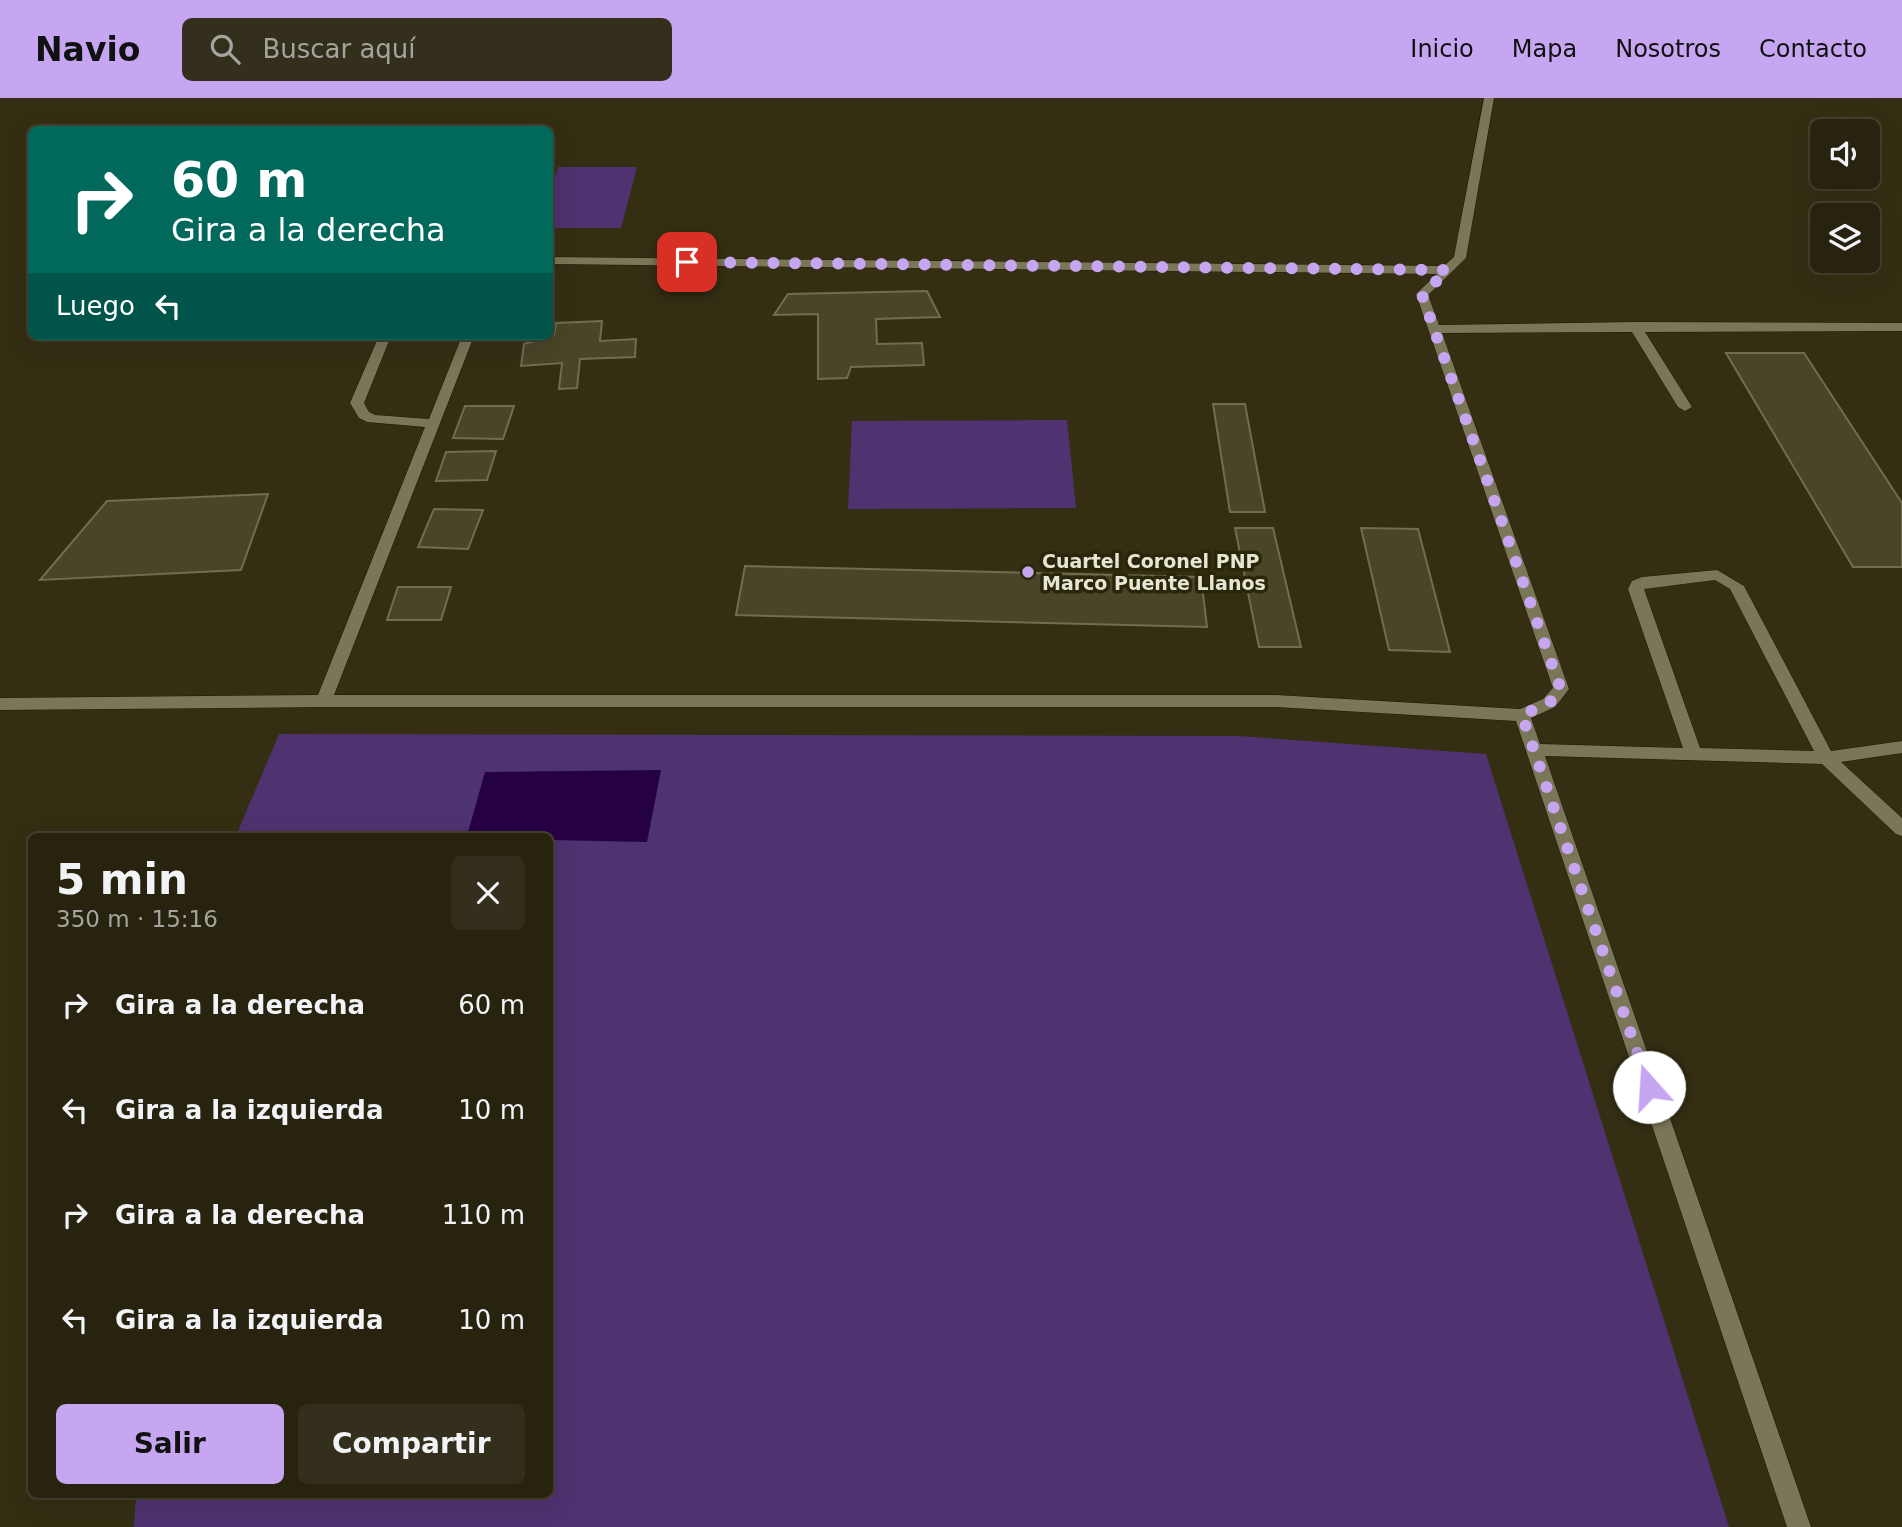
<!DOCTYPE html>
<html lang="es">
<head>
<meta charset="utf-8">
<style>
	body { margin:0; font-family:"DejaVu Sans",sans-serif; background:#332f1c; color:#f1f3f6; height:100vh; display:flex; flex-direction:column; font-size:26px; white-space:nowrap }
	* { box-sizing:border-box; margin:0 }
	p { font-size:23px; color:#a4a49e }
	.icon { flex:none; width:38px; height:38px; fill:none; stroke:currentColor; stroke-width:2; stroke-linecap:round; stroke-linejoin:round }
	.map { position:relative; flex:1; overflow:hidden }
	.panel { position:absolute; left:28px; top:735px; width:525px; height:665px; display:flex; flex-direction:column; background:#27230e; border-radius:10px; box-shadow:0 7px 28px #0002,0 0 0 2px #43402e }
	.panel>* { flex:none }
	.guide { position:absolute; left:28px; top:28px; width:525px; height:214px; border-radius:10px; box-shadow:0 7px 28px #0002,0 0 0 2px #43402e; background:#00695c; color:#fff; overflow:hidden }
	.tools { position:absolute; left:1810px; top:21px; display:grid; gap:14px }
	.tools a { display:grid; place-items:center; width:70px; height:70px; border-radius:10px; background:#27230e; box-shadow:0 7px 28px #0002,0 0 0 2px #43402e; font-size:35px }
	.pin { position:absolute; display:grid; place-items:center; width:60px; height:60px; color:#fff; margin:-30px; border-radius:14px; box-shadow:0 4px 10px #0006 }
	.me { position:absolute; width:77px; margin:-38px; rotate:341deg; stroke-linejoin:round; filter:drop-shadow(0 0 5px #0008) }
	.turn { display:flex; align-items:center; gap:24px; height:147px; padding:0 28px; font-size:32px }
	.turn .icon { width:91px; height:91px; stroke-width:2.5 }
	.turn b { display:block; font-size:49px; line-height:60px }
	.then { display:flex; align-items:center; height:66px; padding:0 28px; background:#0003; gap:14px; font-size:26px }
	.round { display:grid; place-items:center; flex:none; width:74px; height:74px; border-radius:10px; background:#332f1c }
	.head { display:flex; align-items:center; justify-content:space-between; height:119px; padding:0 28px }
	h1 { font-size:42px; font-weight:700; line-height:52px }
	.cta { display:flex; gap:14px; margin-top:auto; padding:14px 28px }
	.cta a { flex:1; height:80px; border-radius:10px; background:#c6a6f0; color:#111; font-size:28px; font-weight:700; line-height:80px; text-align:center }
	.cta a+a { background:#332f1c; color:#f1f3f6 }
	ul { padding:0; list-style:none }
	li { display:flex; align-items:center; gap:21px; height:105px; padding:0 28px }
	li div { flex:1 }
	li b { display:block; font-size:26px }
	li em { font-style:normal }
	header { display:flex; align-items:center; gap:42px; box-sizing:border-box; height:98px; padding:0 35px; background:#c6a6f0; color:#111 }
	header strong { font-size:33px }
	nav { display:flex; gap:38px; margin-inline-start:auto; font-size:24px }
	.search { width:490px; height:63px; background:#332f1c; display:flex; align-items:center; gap:18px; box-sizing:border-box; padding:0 24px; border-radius:10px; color:#a4a49e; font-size:26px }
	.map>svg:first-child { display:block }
	.green { fill:#4f3270 }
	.water { fill:#260044 }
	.building { fill:#494528; stroke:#716d4f; stroke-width:2 }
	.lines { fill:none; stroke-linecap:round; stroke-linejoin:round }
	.minor-casing { stroke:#1c1700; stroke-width:1 }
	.minor { fill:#7a7658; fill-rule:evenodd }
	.route { stroke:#c6a6f0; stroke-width:12; stroke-dasharray:0 21.6 }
	.poi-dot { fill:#c6a6f0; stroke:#2a2609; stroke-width:2.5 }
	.labels { text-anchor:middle; stroke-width:7; stroke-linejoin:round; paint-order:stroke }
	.poi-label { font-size:19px; font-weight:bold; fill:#e7e5d4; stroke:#2a2609; text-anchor:start }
</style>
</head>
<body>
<header>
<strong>Navio</strong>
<div class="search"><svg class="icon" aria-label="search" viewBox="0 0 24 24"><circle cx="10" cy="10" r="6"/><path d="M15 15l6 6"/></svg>Buscar aquí</div>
<nav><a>Inicio</a><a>Mapa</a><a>Nosotros</a><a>Contacto</a></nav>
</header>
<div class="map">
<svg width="1902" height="1429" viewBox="0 0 1902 1429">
	<rect width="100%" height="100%" fill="#342f13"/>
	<g class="green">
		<polygon points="558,69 637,69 621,130 550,130 550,95"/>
		<polygon points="1067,322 1076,410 848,411 852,323"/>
		<polygon points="279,636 1239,638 1486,656 1729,1429 134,1429 136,1397 550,1396 550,738 236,738"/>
	</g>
	<polygon class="water" points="661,672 647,744 550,742 550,738 467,738 485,674"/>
	<g class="building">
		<polygon points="927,193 940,219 876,221 877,246 922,245 924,267 851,269 847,280 818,281 818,216 774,217 788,196"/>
		<polygon points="602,223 600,243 636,241 635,259 580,261 577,290 559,291 562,265 521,268 524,246 554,237 556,225"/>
		<polygon points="1726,255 1804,255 1902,405 1902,469 1853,469"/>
		<polygon points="1213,306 1245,306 1265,414 1230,414"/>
		<polygon points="465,308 514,308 503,341 453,340"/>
		<polygon points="496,353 487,382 436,383 446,354"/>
		<polygon points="268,396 241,472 40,482 107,403"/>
		<polygon points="434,411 483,412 468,451 418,449"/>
		<polygon points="1235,430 1273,430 1301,549 1259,549"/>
		<polygon points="1361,430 1418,431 1450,554 1389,552"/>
		<polygon points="745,468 1201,479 1207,529 736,517"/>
		<polygon points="398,489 451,489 441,522 387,522"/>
	</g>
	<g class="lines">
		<defs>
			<path id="minor" d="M 1484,0 L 1494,0 L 1466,160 L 1428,197 L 1439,227 L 1635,224 L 1902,225 L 1902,233 L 1645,234 L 1692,309 L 1685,313 L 1678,309 L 1632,234 L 1442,235 L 1569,591 L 1555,609 L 1531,620 L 1540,646 L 1683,650 L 1628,491 L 1632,483 L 1642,479 L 1717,472 L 1744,488 L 1831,653 L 1902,643 L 1902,655 L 1841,664 L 1902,720 L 1902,738 L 1896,736 L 1822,666 L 1545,658 L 1811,1429 L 1787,1429 L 1516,623 L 1276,609 L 324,609 L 0,612 L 0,600 L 318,597 L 425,329 L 367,324 L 359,320 L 350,305 L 379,238 L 391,238 L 364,305 L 369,314 L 375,317 L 429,321 L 462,238 L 474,238 L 334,597 L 1276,597 L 1520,611 L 1543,601 L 1553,590 L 1416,196 L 1437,176 L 550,166 L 550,159 L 1444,168 L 1454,159 ZM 1715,482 L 1730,491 L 1814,653 L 1700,650 L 1644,491 Z"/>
		</defs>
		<use href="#minor" class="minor-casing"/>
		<use href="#minor" class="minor"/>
	</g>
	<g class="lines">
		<polyline class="route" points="687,164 1448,172 1422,197 1561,592 1549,605 1522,617 1649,989"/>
	</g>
	<circle class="poi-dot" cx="1028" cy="474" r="7"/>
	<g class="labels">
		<g class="poi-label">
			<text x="1042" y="470">Cuartel Coronel PNP<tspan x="1042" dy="22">Marco Puente Llanos</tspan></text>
		</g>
	</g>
</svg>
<div class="tools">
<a><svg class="icon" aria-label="sound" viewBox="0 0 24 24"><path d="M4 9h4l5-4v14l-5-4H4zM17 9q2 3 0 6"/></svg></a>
<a><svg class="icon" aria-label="layers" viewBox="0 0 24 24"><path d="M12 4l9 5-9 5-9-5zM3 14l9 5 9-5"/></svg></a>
</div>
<div class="pin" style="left:687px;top:164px;background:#d93025"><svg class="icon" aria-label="arrive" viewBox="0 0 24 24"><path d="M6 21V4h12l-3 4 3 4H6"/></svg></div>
<svg class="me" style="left:1649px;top:989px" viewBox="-20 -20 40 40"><circle r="19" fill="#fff"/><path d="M0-13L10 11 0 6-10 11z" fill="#c6a6f0"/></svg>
<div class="guide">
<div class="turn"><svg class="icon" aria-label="right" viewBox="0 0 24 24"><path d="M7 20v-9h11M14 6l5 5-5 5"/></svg><div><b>60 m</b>Gira a la derecha</div></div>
<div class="then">Luego<svg class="icon" aria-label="left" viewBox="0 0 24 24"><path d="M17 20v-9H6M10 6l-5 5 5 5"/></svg></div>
</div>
<section class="panel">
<div class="head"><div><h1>5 min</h1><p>350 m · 15:16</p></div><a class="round"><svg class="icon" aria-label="close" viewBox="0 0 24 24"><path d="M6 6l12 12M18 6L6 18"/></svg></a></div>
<ul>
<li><svg class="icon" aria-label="right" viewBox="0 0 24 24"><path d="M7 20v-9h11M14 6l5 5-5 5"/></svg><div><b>Gira a la derecha</b></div><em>60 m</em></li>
<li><svg class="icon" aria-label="left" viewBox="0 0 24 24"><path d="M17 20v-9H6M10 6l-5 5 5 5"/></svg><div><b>Gira a la izquierda</b></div><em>10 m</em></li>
<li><svg class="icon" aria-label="right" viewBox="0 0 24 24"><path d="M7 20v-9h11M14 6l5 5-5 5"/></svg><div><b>Gira a la derecha</b></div><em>110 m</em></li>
<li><svg class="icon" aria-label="left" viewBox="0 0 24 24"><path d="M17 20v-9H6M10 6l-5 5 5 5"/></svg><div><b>Gira a la izquierda</b></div><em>10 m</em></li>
</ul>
<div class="cta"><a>Salir</a><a>Compartir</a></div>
</section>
</div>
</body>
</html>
